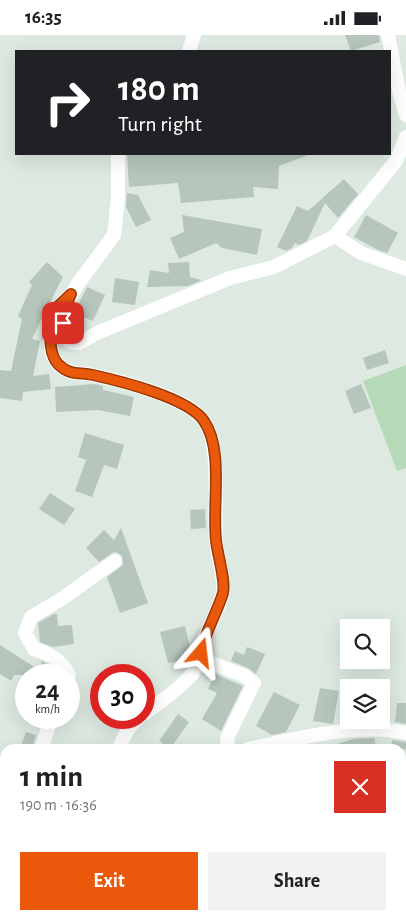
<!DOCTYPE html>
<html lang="en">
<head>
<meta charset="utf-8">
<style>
	body { margin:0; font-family:"Alegreya Sans",sans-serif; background:#f2f2f2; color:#202124; height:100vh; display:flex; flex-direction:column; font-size:19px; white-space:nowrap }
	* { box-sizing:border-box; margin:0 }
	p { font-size:16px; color:#757577 }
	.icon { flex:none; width:28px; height:28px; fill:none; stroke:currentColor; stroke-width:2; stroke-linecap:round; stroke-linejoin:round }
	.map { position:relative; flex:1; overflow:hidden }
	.panel { position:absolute; left:0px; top:709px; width:406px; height:176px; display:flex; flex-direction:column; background:#fff; border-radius:15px 15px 0 0; box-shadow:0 5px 20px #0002 }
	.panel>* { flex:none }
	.top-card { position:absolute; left:15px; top:15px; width:376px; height:105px; border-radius:0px; box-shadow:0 5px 20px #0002; background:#202124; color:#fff; overflow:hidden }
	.controls { position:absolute; left:340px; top:584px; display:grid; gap:10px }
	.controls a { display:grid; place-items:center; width:50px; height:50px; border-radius:0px; background:#fff; box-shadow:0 5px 20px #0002; font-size:25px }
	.speed { position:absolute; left:15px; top:629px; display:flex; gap:10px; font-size:25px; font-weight:700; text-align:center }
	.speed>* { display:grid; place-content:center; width:65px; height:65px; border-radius:50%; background:#fff; box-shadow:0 5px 20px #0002; line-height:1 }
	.speed small { font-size:12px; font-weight:400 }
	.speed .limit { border:8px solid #d22; background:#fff; color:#111 }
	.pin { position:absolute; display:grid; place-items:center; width:42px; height:42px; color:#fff; margin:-21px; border-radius:10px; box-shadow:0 2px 8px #0006 }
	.me { position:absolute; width:55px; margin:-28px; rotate:17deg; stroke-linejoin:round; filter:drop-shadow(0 0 4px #0008) }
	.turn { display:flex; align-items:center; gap:18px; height:105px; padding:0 20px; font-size:22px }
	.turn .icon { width:65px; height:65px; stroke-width:2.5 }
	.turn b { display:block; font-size:35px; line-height:42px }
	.round { display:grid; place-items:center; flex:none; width:52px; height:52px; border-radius:0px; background:#f2f2f2 }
	.head { display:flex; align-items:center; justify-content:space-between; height:85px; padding:0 20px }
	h1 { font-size:30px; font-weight:700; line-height:38px }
	.primary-button { display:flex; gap:10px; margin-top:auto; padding:10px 20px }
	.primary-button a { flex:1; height:58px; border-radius:0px; background:#ea580c; color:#fff; font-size:20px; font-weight:700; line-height:58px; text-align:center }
	.primary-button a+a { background:#f2f2f2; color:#202124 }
	.status { display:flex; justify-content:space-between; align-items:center; height:35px; padding:0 25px; background:#fff; direction:ltr }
	.status svg { height:14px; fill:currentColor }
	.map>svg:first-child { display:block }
	.green { fill:#b6dab7 }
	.building { fill:#b6c6bc }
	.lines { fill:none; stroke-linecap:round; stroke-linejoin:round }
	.street { stroke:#fff; stroke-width:14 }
	.route-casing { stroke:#983908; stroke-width:12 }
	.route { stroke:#ea580c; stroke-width:9 }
</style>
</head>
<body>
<div class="status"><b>16:35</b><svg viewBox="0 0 49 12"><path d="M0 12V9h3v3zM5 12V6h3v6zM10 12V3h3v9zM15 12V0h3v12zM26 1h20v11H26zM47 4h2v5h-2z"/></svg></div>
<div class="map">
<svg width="406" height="884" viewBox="0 0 406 884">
	<rect width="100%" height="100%" fill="#dde9e1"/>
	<polygon class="green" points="406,330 406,433 397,436 363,346"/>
	<g class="building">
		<polygon points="345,0 379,0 380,7 351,16"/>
		<polygon points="127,119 308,119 308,120 279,131 278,154 253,152 254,162 181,168 178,148 129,152"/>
		<polygon points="344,144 358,159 338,183 325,168 307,206 299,210 295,208 292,213 286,216 277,212 297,171 308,176"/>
		<polygon points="127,158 138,160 151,185 136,192 126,172"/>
		<polygon points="182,180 262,194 257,220 222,213 216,208 179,224 170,203 184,197"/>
		<polygon points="366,180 398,198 387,218 376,214 354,202"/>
		<polygon points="47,227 63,242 50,267 43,274 42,283 32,304 40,306 33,341 49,339 51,354 23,357 22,366 0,363 0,335 11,336 22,284 18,281 32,250 29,247"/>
		<polygon points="189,227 190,242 202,245 188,251 147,252 150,235 169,238 168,228"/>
		<polygon points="115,243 139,247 135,270 112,267"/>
		<polygon points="87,252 105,260 93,286 74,278"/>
		<polygon points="385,315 389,328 367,335 363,323"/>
		<polygon points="95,349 103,351 103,355 134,362 130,381 98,375 56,377 55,352"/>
		<polygon points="361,349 371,373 354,379 345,356"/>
		<polygon points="85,398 124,410 117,434 104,430 92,462 75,456 86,425 78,422"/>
		<polygon points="50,458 75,474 64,490 39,474"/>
		<polygon points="205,474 206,493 191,494 190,475"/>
		<polygon points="121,493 148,568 120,578 107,542 123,530 122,521 118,518 114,517 99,527 86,513 104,495 114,505"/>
		<polygon points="54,579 57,579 58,591 72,590 74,609 53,612 40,607 38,588"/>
		<polygon points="185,591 191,617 190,623 168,628 160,597"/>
		<polygon points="0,610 42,637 41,626 49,630 49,640 14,640 11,646 0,639"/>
		<polygon points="247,612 265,619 256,639 248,633 231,626 235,616 244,620"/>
		<polygon points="215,639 243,651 221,696 202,684 217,658 208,654"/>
		<polygon points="320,653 339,656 333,689 313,686"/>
		<polygon points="274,657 300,670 286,697 272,700 256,691"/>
		<polygon points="397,668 406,668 406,689 395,687"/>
		<polygon points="178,679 189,687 170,714 159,706"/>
		<polygon points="26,697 36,700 32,714 20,714"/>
		<polygon points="374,703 377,714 334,714 333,710 353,704"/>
		<polygon points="392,705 406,707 406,714 391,714"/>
	</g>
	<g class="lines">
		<g class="street">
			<polyline points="388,0 399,56 406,80"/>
			<polyline points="189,16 194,0"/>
			<polyline points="118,119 118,163 114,200 77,250 65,273 63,288 66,301 70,307 79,308 97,298 230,243 274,232 335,201 396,126 406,102"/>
			<polyline points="335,201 361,218 406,234"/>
			<path d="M 67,263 L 51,278 C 51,294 46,316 58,329 C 70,341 79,337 93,340 C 121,346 181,361 201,382 C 223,406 213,472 216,504 C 216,518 225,543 223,556 C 221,570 210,588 205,602 C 200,613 199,627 193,638 C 186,648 155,671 144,679"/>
			<polyline points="199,623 245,641 254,648 227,703 228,714"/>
			<path d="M 69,640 C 61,625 50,619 34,614 L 25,598 L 31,582 L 60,565 L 115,526"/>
			<polyline points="41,714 52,682"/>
			<path d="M 120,714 C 122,702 130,690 140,682"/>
			<path d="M 248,714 C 295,704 359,687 406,698"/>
			<polyline points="0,730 5,747"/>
			<polyline points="401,774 406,770"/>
			<polyline points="5,828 2,849 5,857"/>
			<polyline points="14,880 16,884"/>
			<polyline points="363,880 364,884"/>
			<polyline points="64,884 65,880"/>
		</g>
	</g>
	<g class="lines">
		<defs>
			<path id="route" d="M 63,288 L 65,273 L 71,259 L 51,278 C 51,293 47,317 58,329 C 70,341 79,337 93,340 C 120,346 189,363 204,386 C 224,415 212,470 216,505 C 217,518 226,546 223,558 C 217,578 205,597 201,618"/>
		</defs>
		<use href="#route" class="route-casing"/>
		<use href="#route" class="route"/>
	</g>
</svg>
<div class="controls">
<a><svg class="icon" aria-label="search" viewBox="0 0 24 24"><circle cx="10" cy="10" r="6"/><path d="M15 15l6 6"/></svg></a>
<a><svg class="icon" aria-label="layers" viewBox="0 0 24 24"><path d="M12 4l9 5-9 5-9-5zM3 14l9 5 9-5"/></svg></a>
</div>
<div class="speed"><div>24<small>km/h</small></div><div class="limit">30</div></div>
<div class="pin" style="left:63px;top:288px;background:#d93025"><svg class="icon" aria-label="arrive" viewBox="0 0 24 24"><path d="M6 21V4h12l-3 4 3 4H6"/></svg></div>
<svg class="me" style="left:201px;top:618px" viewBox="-20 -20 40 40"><path d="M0-17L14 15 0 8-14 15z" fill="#ea580c" stroke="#fff" stroke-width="4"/></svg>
<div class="top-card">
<div class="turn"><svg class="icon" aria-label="right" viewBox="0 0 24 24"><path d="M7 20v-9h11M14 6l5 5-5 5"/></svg><div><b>180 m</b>Turn right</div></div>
</div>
<section class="panel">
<div class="head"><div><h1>1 min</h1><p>190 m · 16:36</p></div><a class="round" style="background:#d93025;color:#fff"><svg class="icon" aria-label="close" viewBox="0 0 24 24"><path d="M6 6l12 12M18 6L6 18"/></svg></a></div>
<div class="primary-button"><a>Exit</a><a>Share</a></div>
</section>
</div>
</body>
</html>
